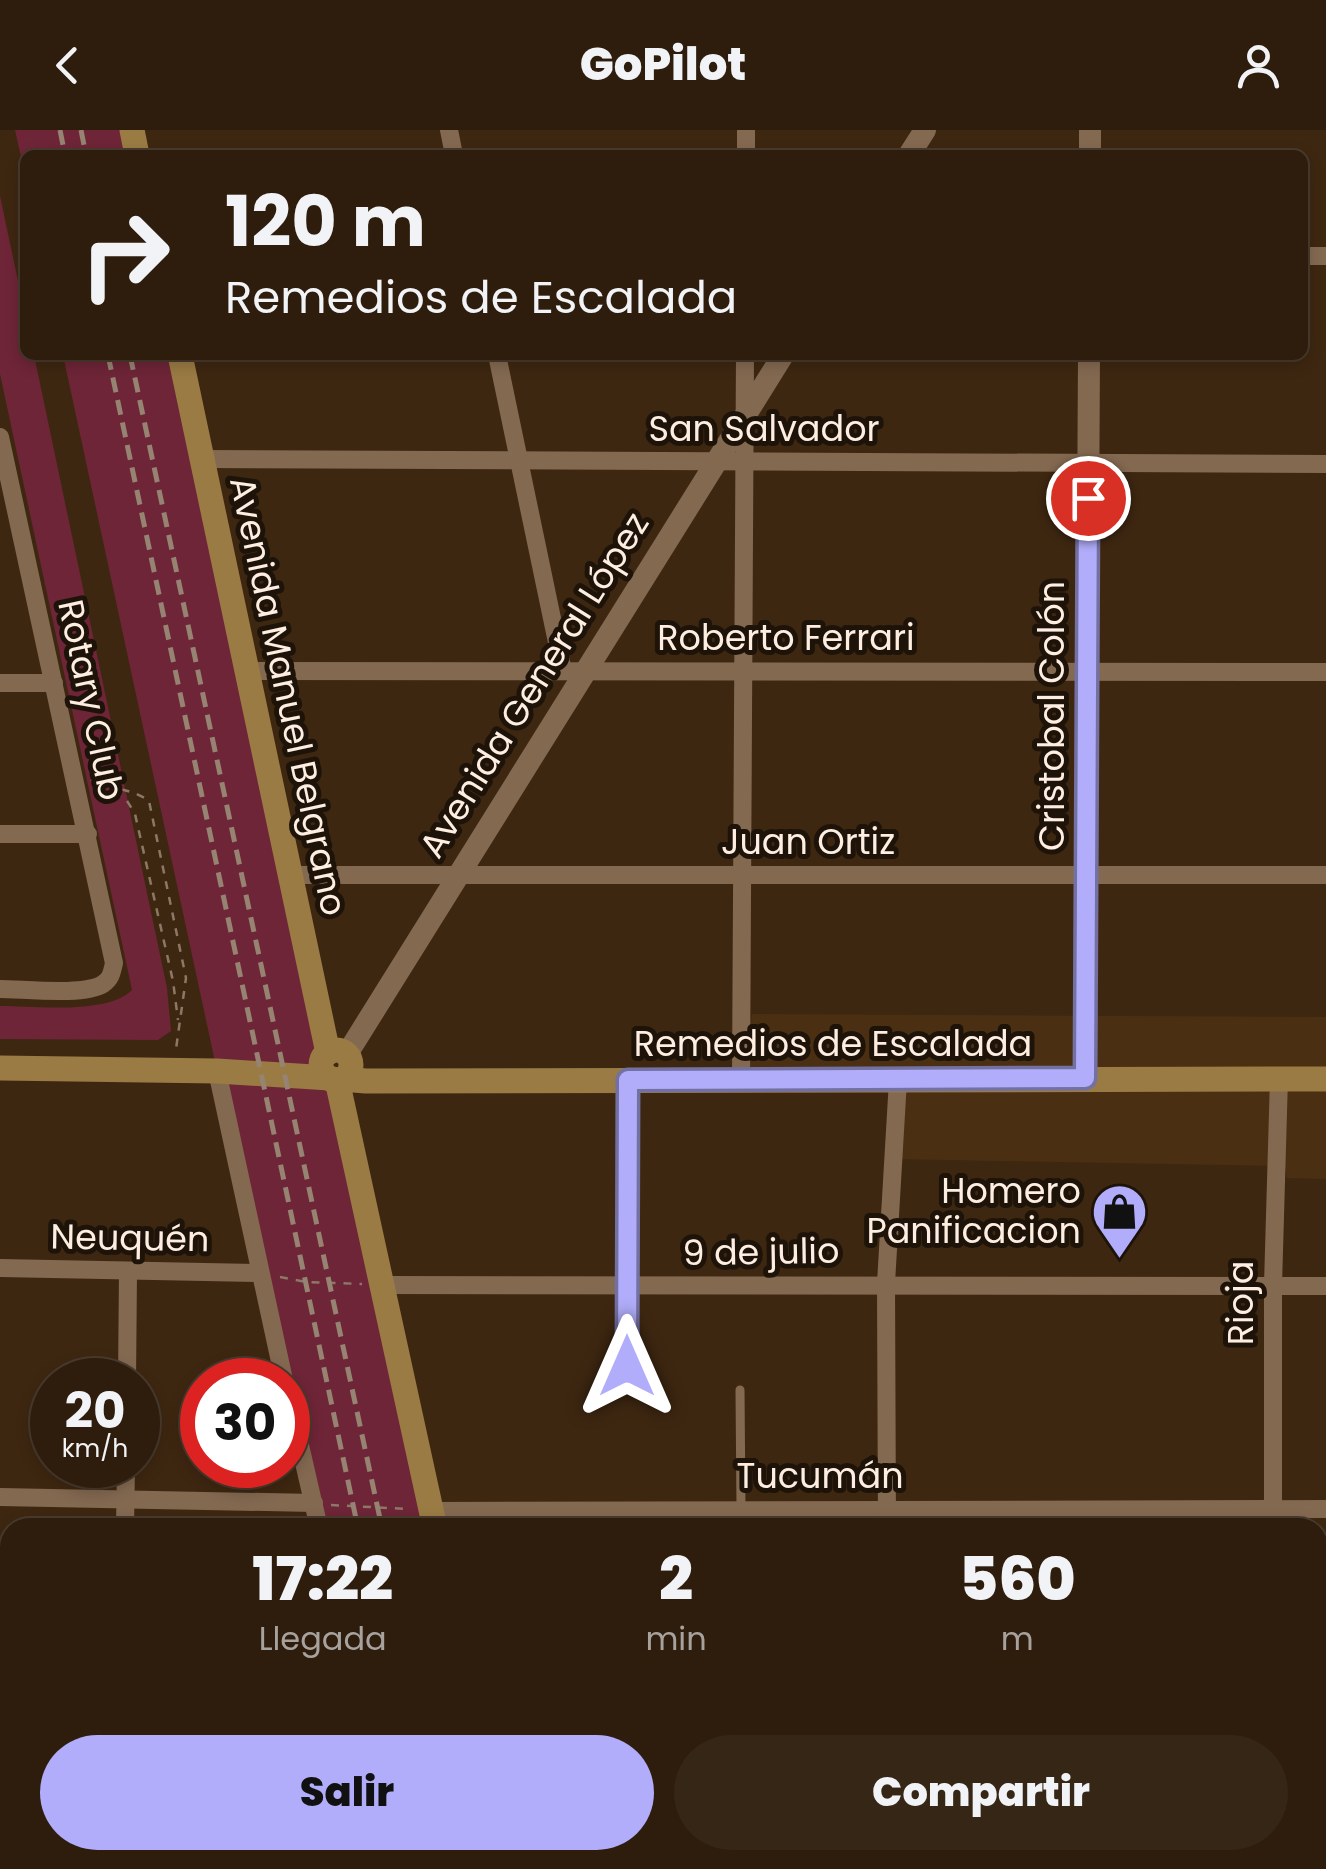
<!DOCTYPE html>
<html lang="es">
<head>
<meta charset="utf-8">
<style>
	body { margin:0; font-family:Poppins,sans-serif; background:#362616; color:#f1f3f6; height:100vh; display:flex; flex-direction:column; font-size:38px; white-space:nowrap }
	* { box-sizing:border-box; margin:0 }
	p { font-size:32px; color:#a7a29d }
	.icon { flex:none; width:55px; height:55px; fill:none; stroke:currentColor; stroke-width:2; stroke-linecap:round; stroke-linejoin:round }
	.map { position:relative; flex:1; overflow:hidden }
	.panel { position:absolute; left:0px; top:1388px; width:1328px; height:352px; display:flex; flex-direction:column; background:#2e1d0d; border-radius:30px 30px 0 0; box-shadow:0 5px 15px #0003,0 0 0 2px #493b2e }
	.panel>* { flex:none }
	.hud { position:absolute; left:20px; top:20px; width:1288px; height:210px; border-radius:15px; box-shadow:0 5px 15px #0003,0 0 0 2px #493b2e; background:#2e1d0d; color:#f1f3f6; overflow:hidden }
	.speed { position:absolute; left:30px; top:1228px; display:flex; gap:20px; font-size:50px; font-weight:700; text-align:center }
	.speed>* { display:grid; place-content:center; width:130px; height:130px; border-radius:50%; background:#2e1d0d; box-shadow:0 5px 15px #0003,0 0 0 2px #493b2e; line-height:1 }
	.speed small { font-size:25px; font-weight:400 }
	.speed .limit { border:15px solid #d22; background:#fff; color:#111 }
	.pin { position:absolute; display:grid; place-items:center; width:85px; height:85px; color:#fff; margin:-42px; border:5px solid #fff; border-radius:50%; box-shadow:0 2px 10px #0007 }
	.me { position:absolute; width:110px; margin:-55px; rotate:0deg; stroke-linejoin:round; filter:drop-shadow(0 0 8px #0008) }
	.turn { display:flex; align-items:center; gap:35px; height:210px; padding:0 40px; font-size:45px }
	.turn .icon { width:130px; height:130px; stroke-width:2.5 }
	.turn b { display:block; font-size:70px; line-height:85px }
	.eta { display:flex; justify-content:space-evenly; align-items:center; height:170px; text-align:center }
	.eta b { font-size:60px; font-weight:800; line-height:70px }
	.action { display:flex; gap:20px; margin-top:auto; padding:20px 40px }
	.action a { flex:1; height:115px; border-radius:60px; background:#b1adfa; color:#111; font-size:40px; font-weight:800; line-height:115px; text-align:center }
	.action a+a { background:#362616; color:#f1f3f6 }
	header { display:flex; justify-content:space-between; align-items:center; height:130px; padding:0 40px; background:#2e1d0d; font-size:45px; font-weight:800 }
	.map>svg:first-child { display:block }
	.built { fill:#4b2f12 }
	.green { fill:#6e2537 }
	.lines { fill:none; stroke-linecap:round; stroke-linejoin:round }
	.path { stroke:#8c7866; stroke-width:2.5; stroke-dasharray:8 8; stroke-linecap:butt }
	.service { stroke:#846951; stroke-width:9 }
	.minor { stroke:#846951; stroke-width:18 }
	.tertiary { stroke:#846951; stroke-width:22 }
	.secondary { stroke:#9a7b44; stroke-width:25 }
	.rail { stroke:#968371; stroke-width:5; stroke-dasharray:15 8; stroke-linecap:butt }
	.route-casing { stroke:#7370a2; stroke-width:25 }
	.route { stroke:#b1adfa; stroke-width:18 }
	.labels { text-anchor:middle; stroke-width:10; stroke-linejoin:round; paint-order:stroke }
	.street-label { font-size:35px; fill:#feeee1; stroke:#1d1309 }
	.poi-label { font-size:35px; fill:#feeee1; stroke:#1d1309; text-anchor:end }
</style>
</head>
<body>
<header><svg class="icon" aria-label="back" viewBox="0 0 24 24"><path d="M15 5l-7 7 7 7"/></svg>GoPilot<svg class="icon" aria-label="person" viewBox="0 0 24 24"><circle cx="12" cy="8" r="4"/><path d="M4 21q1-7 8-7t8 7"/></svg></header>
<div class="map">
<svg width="1326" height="1739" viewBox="0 0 1326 1739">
	<rect width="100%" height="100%" fill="#3e2711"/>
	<polygon class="built" points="752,884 1326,887 1326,1049 1287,1048 1285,1036 894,1029 898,950 741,950"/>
	<g class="green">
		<polygon points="15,0 132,0 137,25 25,25 25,45"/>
		<path d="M 0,66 L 25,184 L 25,225 L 34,225 L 167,858 L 171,901 L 158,910 L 0,909 L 0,876 C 35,876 107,885 132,860 L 0,244 Z"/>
		<polygon points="63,225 180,225 328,922 337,950 435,1397 319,1397 217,941"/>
		<polygon points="387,1730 506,1730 508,1739 388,1739"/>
	</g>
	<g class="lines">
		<g class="path">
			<path d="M 91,650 C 111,660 132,658 149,671 L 186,848 L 176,919"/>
			<polyline points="114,662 126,669 135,684 173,851 178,890"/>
			<polyline points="280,1147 306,1152 362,1154"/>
			<polyline points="331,1375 408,1379"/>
		</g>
		<polyline class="service" points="740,1260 741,1379"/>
		<g class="minor">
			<polyline points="449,0 454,25"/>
			<polyline points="746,0 746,25"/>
			<polyline points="1302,126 1326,126"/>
			<polyline points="497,225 563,541"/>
			<path d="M 0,307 L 114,833 C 112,842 111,849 103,854 C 84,866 24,859 0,859"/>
			<polyline points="202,329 1326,334"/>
			<polyline points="247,541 1326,542"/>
			<polyline points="0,553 54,553"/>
			<polyline points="0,704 88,704"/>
			<polyline points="290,745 1326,745"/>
			<polyline points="217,941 284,1250"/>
			<polyline points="741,950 745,225"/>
			<polyline points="0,1138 258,1143"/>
			<polyline points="383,1155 1326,1156"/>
			<polyline points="627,1236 628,951"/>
			<polyline points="127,1250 128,1142"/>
			<polyline points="288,1263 319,1398"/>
			<polyline points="0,1367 314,1373"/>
			<polyline points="431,1381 1326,1379"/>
			<polyline points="125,1398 126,1335"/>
			<polyline points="887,1398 886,1153 898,950"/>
			<polyline points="1273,1398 1273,1155 1279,948"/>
			<polyline points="0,1621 10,1621"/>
			<polyline points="1318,1634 1326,1634"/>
			<polyline points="387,1730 388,1739"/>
			<polyline points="888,1730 888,1739"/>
			<polyline points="1273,1730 1273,1739"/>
			<polyline points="113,1739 113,1730"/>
		</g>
		<g class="tertiary">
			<polyline points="909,25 925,0"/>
			<polyline points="1090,25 1090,0"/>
			<polyline points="347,924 783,225"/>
			<polyline points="1085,948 1089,225"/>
		</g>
		<g class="secondary">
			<polyline points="132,0 137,25"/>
			<polyline points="180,225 328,923"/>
			<circle cx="336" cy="935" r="15"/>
			<polyline points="0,938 217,941 330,948"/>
			<polyline points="341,949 366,951 1326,949"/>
			<polyline points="337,950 435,1398"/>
			<polyline points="506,1730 508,1739"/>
		</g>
		<g class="rail">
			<polyline points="60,0 65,25"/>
			<polyline points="81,0 86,25"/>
			<polyline points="108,225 358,1398"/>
			<polyline points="130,225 382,1398"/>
			<polyline points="429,1730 431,1739"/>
			<polyline points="453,1730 455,1739"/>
		</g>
	</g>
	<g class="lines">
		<defs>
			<polyline id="route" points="627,1236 628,950 1085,948 1088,368"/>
		</defs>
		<use href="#route" class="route-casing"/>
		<use href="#route" class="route"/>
	</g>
	<defs>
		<symbol id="shop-pin" viewBox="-11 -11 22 30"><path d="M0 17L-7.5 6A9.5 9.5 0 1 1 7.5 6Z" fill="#b1adfa" stroke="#1d1309"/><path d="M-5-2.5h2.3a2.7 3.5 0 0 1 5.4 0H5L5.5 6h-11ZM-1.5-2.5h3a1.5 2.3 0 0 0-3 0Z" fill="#111"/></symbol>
	</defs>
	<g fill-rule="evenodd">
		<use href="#shop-pin" x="1088" y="1050" width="63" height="86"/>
	</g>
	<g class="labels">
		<g class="street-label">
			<text x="764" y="311">San Salvador</text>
			<text x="786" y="520">Roberto Ferrari</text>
			<text transform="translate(534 555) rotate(-58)" y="12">Avenida General López</text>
			<text transform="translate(288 566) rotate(78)" y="12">Avenida Manuel Belgrano</text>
			<text transform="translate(91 570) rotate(78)" y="12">Rotary Club</text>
			<text transform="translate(1052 586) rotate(-90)" y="12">Cristobal Colón</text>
			<text x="808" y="724">Juan Ortiz</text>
			<text x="833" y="926">Remedios de Escalada</text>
			<text transform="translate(130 1108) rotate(1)" y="12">Neuquén</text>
			<text transform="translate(761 1122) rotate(-1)" y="12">9 de julio</text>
			<text transform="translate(1241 1173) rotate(-90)" y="12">Rioja</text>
			<text x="820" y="1358">Tucumán</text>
		</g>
		<g class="poi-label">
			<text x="1081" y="1073">Homero<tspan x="1081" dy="40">Panificacion</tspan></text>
		</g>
	</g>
</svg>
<div class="speed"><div>20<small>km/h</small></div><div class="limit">30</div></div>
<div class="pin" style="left:1088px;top:368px;background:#d93025"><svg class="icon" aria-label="arrive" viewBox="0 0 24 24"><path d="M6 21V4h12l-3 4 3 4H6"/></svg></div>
<svg class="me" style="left:627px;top:1236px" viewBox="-20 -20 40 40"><path d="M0-17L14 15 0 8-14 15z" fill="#b1adfa" stroke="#fff" stroke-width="4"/></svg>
<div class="hud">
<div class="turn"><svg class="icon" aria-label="right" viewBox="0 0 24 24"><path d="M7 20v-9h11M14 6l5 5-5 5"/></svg><div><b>120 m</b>Remedios de Escalada</div></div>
</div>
<section class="panel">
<div class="eta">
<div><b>17:22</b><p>Llegada</p></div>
<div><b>2</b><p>min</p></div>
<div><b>560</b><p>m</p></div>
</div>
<div class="action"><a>Salir</a><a>Compartir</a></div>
</section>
</div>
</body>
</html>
